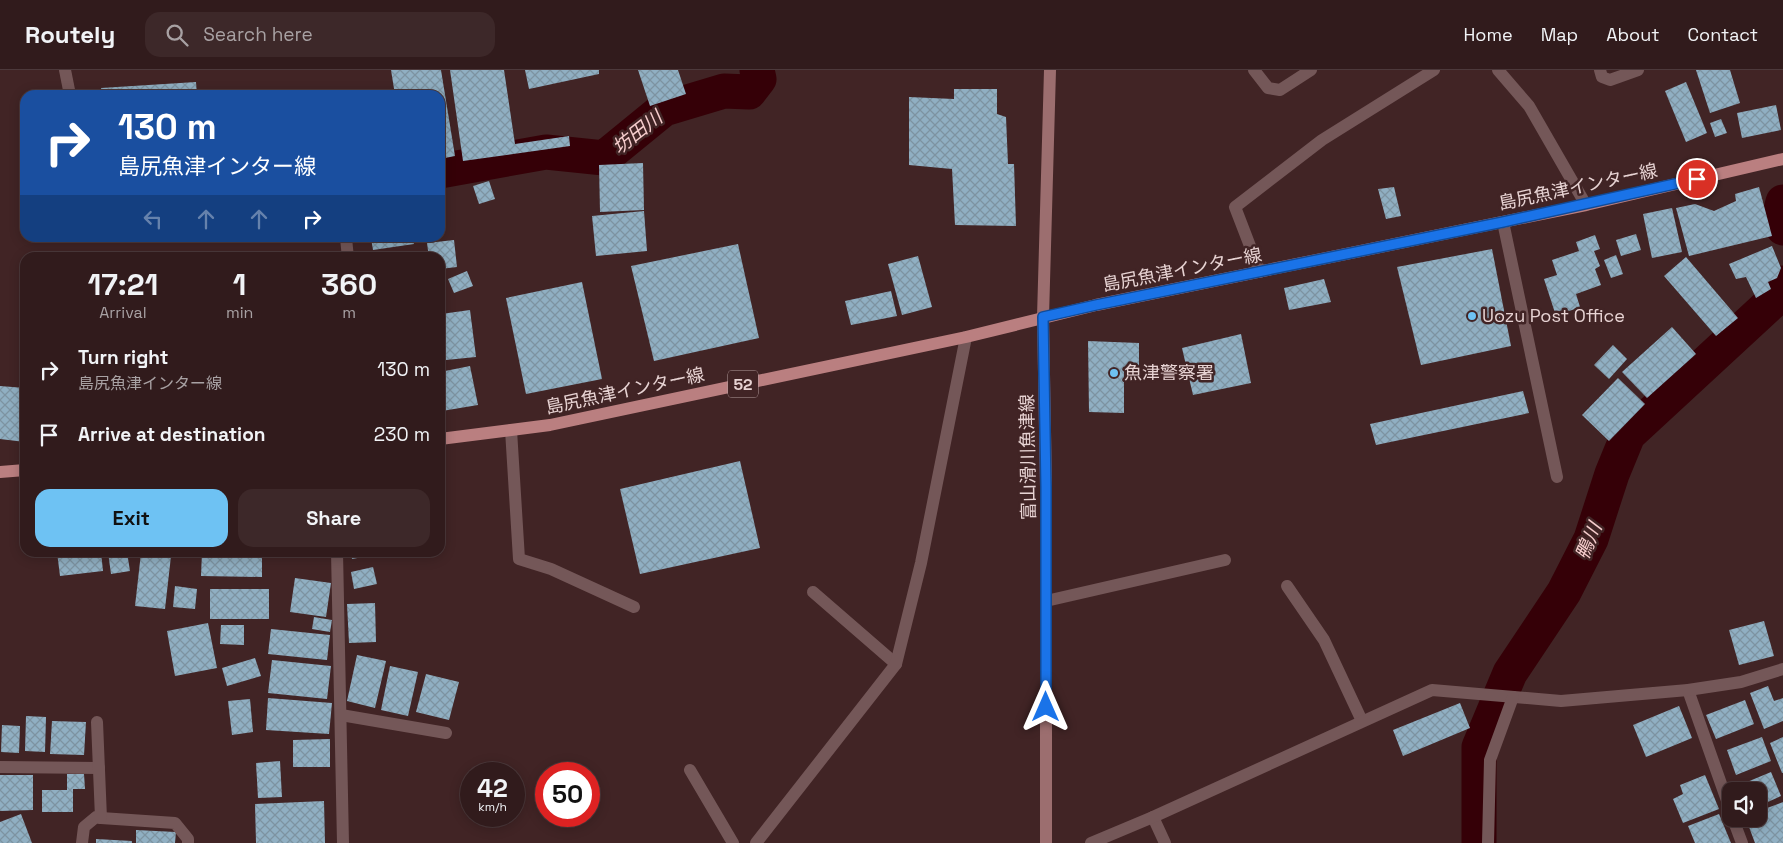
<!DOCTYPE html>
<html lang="en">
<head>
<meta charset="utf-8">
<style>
	body { margin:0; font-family:"Space Grotesk","Noto Sans JP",sans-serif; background:#3d2829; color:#f1f3f6; height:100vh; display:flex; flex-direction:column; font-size:19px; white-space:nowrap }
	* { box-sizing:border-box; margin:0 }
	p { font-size:16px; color:#a8a1a3 }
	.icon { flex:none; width:28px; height:28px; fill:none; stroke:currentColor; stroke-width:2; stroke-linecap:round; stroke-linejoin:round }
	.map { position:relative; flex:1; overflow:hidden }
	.side { position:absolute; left:20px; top:182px; width:425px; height:305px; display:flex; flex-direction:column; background:#311b1c; border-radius:15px; box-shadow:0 2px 12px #0003,0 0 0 1px #4c393b }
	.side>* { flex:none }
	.banner { position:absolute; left:20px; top:20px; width:425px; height:152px; border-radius:15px; box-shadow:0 2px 12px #0003,0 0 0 1px #4c393b; background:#1a4fa0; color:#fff; overflow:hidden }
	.controls { position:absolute; left:1722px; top:712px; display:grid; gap:10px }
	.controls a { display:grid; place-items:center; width:45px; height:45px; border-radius:10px; background:#311b1c; box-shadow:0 2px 12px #0003,0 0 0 1px #4c393b; font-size:25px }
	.speed { position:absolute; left:460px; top:692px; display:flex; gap:10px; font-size:25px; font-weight:700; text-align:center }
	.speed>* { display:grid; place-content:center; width:65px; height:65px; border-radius:50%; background:#311b1c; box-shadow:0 2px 12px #0003,0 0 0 1px #4c393b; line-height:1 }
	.speed small { font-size:12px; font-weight:400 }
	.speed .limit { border:8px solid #d22; background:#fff; color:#111 }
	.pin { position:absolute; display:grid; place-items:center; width:42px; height:42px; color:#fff; margin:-21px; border:2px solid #fff; border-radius:50%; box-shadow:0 1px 5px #0007 }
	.me { position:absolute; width:55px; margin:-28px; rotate:0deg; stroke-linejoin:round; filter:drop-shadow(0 0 4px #0008) }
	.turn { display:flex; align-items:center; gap:18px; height:105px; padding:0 15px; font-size:22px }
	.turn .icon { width:65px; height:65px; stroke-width:2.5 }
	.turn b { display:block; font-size:35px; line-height:42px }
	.lanes { display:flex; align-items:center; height:48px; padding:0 15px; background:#0003; justify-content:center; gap:25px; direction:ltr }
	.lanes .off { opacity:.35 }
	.eta { display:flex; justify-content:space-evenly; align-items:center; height:85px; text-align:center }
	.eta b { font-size:30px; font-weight:800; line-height:35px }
	.cta { display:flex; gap:10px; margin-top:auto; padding:10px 15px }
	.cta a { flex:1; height:58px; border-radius:15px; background:#6ec2f3; color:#111; font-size:20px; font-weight:800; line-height:58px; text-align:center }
	.cta a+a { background:#3d2829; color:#f1f3f6 }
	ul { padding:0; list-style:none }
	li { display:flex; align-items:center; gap:15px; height:65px; padding:0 15px }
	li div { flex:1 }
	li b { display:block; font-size:19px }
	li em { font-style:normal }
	header { display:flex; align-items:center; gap:30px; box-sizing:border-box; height:70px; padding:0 25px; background:#311b1c; border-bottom:1px solid #4c393b }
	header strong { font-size:24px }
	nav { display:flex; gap:28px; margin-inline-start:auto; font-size:18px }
	.search { width:350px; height:45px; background:#3d2829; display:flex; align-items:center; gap:12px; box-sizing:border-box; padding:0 18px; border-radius:15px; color:#a8a1a3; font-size:19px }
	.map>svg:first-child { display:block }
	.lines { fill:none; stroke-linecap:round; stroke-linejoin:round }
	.river { stroke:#350007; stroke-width:35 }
	.building { fill:url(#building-cross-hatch) }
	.street { stroke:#745758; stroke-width:12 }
	.secondary { stroke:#9c6e6f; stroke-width:12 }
	.primary { stroke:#ba7f80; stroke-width:12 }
	.route-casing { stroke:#114b97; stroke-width:12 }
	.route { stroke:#1a73e8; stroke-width:9 }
	.poi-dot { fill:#6ec2f3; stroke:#412425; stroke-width:2 }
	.labels { text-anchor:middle; stroke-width:5; stroke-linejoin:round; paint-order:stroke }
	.shield { fill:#412425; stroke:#b59e9f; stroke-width:1 }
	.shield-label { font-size:16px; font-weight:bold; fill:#e7d3d3 }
	.street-label { font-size:18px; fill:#e7d3d3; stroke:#412425 }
	.poi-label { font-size:18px; fill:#e7d3d3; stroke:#412425; text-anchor:start }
	.water-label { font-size:19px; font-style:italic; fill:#f7cece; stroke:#412425 }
</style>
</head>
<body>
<header>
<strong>Routely</strong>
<div class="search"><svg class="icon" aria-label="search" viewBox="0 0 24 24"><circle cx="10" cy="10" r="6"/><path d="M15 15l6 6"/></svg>Search here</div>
<nav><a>Home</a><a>Map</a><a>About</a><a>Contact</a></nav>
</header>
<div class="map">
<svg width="1783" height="773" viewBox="0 0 1783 773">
	<defs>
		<pattern id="building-cross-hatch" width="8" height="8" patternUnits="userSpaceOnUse" patternTransform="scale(1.25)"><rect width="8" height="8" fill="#90afc2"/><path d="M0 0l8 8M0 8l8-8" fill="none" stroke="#7d93a1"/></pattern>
	</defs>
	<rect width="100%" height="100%" fill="#412425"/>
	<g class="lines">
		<g class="river">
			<polyline points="440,101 546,82 604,88 664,39 724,21 749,22 759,9 757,0"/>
			<polyline points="1783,132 1779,147 1783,158"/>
			<polyline points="1479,773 1479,677 1510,603 1564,522 1591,469 1612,404 1628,365 1775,229 1783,213"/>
		</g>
	</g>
	<g class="building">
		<polygon points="391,0 441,0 455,86 440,89 440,25 395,25"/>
		<polygon points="450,0 504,0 515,74 569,66 570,76 463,91"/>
		<polygon points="525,0 599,0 599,4 529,19"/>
		<polygon points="638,0 678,0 686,24 650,36"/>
		<polygon points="1696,0 1730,0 1740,33 1710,43"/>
		<polygon points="196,12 197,25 101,25 101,18"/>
		<polygon points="1686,12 1707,63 1686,72 1665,21"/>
		<polygon points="954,19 997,19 997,44 1006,47 1008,94 1014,94 1016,156 955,155 952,99 909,95 909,27 954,29"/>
		<polygon points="1776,35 1781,60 1742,68 1737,43"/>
		<polygon points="1721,49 1727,63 1715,67 1710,53"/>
		<polygon points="643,93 644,140 600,142 599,95"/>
		<polygon points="489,111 495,129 479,134 473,116"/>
		<polygon points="1394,117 1401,146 1386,149 1378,119"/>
		<polygon points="1759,117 1772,166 1689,186 1676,138 1695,134 1714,141 1736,131 1735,124"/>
		<polygon points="1672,138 1682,182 1652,188 1643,144"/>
		<polygon points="644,141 647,181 596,186 592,146"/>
		<polygon points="1636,164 1641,180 1621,186 1616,170"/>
		<polygon points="1595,165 1600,179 1594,181 1600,196 1595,199 1601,215 1576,224 1580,237 1556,246 1544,209 1557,205 1552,190 1579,181 1576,172"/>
		<polygon points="371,168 413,168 414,174 373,180"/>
		<polygon points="454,170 457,197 440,199 440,188 429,188 427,173"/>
		<polygon points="738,174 759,268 654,291 631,196"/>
		<polygon points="1772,176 1781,198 1777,208 1768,212 1771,219 1756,228 1746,207 1736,209 1729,194"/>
		<polygon points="1492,179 1511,276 1421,295 1397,197"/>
		<polygon points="379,184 380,188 367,188 367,187"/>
		<polygon points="1616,185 1623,204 1611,208 1604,190"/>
		<polygon points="918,186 932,237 902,245 888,194"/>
		<polygon points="1686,187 1738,248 1716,266 1664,206"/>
		<polygon points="467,201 473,216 454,223 448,209"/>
		<polygon points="1324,209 1331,232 1289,240 1284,218"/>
		<polygon points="582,212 602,309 526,324 506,228"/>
		<polygon points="891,221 897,246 851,255 845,231"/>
		<polygon points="470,240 476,287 446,290 441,244"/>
		<polygon points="1672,257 1696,284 1647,328 1622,302"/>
		<polygon points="1241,264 1251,313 1193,325 1182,278"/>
		<polygon points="1088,271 1139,273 1139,298 1124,299 1124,343 1089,342"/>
		<polygon points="1613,275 1627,289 1609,309 1594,295"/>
		<polygon points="470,296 478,335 442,341 440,329 440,302"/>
		<polygon points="1618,308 1645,334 1609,371 1582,345"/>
		<polygon points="0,316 25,318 25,372 0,369"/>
		<polygon points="1523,321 1529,343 1376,375 1370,354"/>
		<polygon points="740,391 760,478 640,504 620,419"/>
		<polygon points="57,482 101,482 103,501 60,506"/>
		<polygon points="108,482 127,482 130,501 111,504"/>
		<polygon points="202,482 262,482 262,507 201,506"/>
		<polygon points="351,482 383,482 384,483 352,489"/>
		<polygon points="141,483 171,486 165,539 135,536"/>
		<polygon points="373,497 377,514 354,519 351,502"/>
		<polygon points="295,508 331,513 326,547 290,542"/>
		<polygon points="175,516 197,519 195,539 173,537"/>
		<rect x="210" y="519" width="59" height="30"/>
		<polygon points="375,533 376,572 349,573 347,534"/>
		<polygon points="314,547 332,550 330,562 312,559"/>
		<polygon points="1764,551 1774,586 1739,595 1729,560"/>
		<polygon points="208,553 217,598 175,606 167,561"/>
		<polygon points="221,555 244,555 244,575 220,574"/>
		<polygon points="271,559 330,565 327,590 268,584"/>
		<polygon points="357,585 386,591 375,638 347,631"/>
		<polygon points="255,588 261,606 227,616 222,598"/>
		<polygon points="272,590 331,596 327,629 268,623"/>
		<polygon points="390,596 418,602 408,646 381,640"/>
		<polygon points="426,604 459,612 449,650 416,642"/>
		<polygon points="1768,616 1774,631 1783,628 1783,651 1764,659 1750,623"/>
		<polygon points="268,628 332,633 329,664 266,660"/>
		<polygon points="250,629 253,662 232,665 228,631"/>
		<polygon points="1745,630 1754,654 1716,669 1706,645"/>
		<polygon points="1460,633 1470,658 1403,686 1393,660"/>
		<polygon points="1679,636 1692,668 1646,687 1633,655"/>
		<polygon points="26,646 46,647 45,682 25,681"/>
		<polygon points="52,651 86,652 84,685 50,684"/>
		<polygon points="2,655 20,656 19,683 1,682"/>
		<polygon points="1762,667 1771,691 1736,705 1727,680"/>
		<polygon points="1783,667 1783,703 1782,703 1770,673"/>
		<polygon points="330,669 330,697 293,697 293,670"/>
		<polygon points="280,691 282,727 258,728 256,693"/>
		<polygon points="1771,702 1781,726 1759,736 1759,721 1752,721 1747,712"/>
		<polygon points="67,704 84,704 85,719 73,719 73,742 42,742 42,720 67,720"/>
		<polygon points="0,705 33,705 33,740 0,741"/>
		<polygon points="1705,705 1719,739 1683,753 1673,729 1683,724 1680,715"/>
		<polygon points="324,731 325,773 256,773 255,734"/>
		<polygon points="1783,732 1783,773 1755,773 1746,749 1759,749 1759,741"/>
		<polygon points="21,744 32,773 0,773 0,752"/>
		<polygon points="1719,744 1731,773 1695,773 1688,756"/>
		<polygon points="136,760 176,762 175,773 136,773"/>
		<polygon points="96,769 132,771 132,773 96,773"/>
	</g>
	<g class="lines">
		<g class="street">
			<polyline points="65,0 70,25"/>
			<polyline points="1254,0 1268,18 1280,20 1311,0"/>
			<polyline points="1498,0 1529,36 1586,135"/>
			<polyline points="1600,0 1602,7 1610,10 1638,0"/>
			<polyline points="1503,152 1557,407"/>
			<polyline points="346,168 348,188"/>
			<polyline points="1260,202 1235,137 1322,70 1434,0"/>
			<polyline points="511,360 519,489 551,499 634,537"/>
			<polyline points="337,482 343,773"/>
			<polyline points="1287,516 1324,570 1362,651"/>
			<polyline points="813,522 896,594"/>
			<polyline points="1046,531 1225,490"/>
			<polyline points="1688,620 1731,742"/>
			<polyline points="341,645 446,663"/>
			<polyline points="0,697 99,698"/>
			<polyline points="690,700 733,773"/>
			<polyline points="1153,747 1165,773"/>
			<polyline points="101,748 175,753 188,769 188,773"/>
			<polyline points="1733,749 1742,773"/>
			<polyline points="82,773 84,757 96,747 101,748 97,652"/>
			<polyline points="756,773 896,594 921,493 966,267"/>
			<polyline points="1091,773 1153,747 1432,620 1561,631 1688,620 1741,612 1783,599"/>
			<polyline points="1488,773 1490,690 1513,627"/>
		</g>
		<polyline class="secondary" points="1046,773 1046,417 1043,247 1050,0"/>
		<g class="primary">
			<polyline points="440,369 550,355 966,267 1096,235 1586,135 1783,89"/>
			<polyline points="0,402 25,400"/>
		</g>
	</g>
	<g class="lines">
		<defs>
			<polyline id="route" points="1046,637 1046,417 1043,247 1096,235 1503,152 1697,109"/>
		</defs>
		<use href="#route" class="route-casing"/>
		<use href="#route" class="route"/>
	</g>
	<g class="poi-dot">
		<circle cx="1472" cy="246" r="5"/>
		<circle cx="1114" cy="303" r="5"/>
	</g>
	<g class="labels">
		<rect class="shield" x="728" y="300.5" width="30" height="27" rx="4"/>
		<g class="shield-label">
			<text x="743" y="320">52</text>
		</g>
		<g class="street-label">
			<text transform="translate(1578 117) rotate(-12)" y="6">島尻魚津インター線</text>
			<text transform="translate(1182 200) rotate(-11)" y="6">島尻魚津インター線</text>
			<text transform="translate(625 321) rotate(-12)" y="6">島尻魚津インター線</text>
			<text transform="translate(1028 387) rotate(-91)" y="6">富山滑川魚津線</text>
		</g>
		<g class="poi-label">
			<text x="1482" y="252">Uozu Post Office</text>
			<text x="1124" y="309">魚津警察署</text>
		</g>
		<g class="water-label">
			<text transform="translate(637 62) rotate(-38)" y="7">坊田川</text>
			<text transform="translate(1588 471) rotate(-67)" y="7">鴨川</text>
		</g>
	</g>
</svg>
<div class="controls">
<a><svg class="icon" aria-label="sound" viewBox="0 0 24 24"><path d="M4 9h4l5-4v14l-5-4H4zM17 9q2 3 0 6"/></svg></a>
</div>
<div class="speed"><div>42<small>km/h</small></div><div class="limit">50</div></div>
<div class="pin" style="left:1697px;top:109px;background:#d93025"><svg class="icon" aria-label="arrive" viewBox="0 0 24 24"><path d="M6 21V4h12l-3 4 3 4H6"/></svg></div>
<svg class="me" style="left:1046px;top:637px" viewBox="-20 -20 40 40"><path d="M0-17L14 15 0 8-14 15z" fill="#1a73e8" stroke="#fff" stroke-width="4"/></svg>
<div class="banner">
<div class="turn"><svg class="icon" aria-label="right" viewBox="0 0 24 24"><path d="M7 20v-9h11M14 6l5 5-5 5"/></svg><div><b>130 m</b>島尻魚津インター線</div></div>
<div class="lanes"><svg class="icon off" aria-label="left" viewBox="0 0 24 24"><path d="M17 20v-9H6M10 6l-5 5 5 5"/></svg><svg class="icon off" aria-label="ahead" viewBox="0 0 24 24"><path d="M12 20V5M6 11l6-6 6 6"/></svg><svg class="icon off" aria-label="ahead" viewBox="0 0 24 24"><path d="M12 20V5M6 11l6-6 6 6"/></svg><svg class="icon" aria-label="right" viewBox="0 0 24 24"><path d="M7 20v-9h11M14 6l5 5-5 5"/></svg></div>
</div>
<section class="side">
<div class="eta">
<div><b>17:21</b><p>Arrival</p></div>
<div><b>1</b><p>min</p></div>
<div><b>360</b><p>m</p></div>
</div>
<ul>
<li><svg class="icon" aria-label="right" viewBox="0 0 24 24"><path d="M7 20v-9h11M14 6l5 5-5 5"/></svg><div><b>Turn right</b><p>島尻魚津インター線</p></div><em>130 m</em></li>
<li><svg class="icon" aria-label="arrive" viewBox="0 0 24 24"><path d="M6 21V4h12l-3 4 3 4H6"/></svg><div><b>Arrive at destination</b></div><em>230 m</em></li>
</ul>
<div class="cta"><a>Exit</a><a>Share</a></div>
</section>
</div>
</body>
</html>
